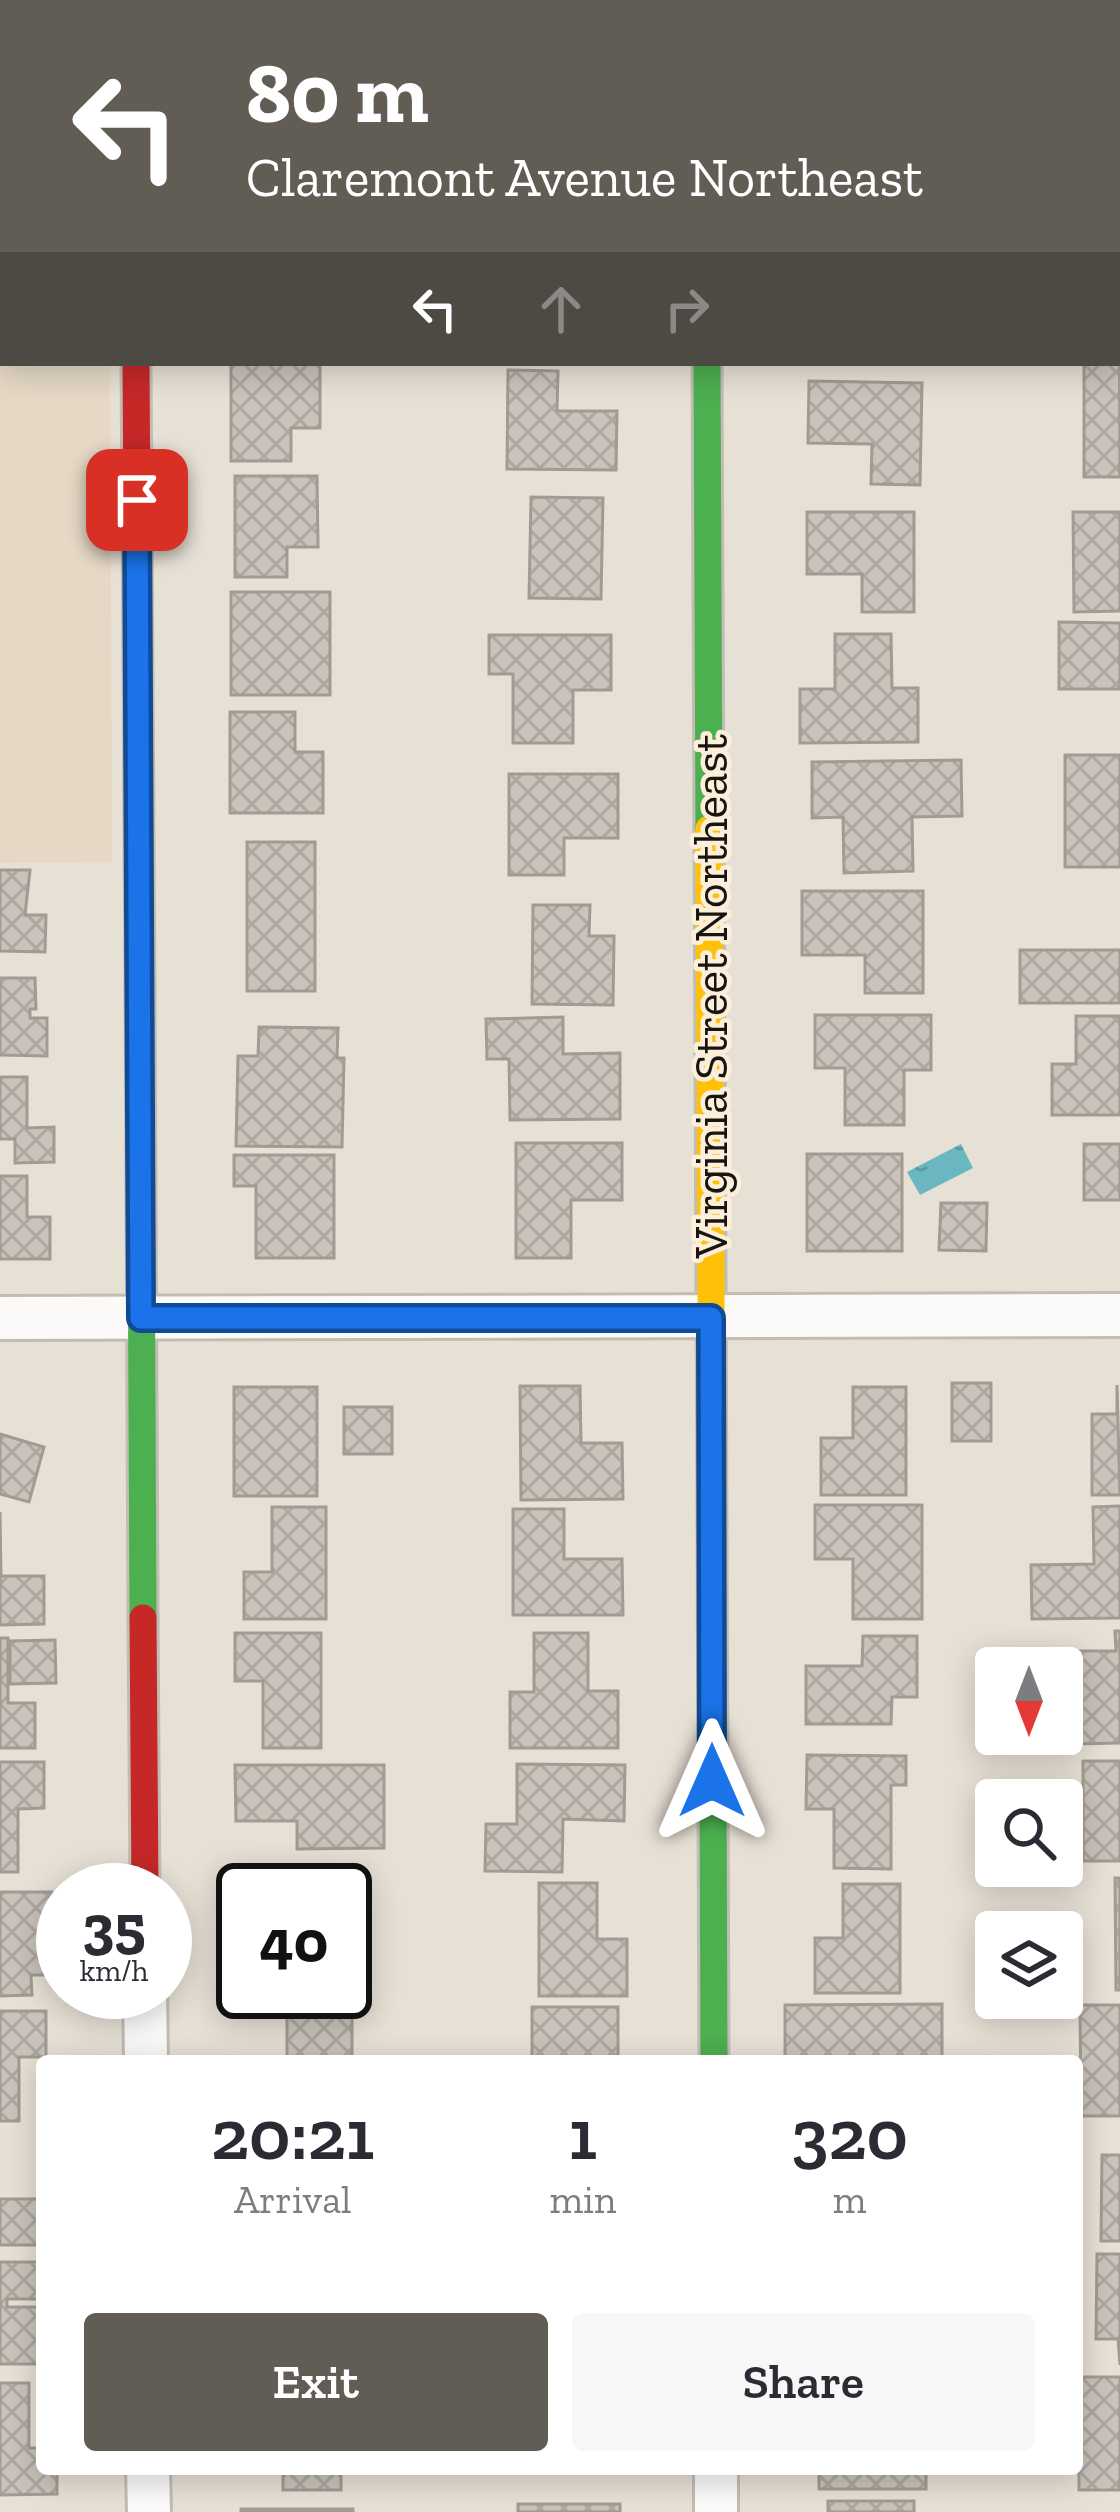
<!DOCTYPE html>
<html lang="en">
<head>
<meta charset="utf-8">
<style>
	body { margin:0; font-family:"Zilla Slab",serif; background:#f7f7f7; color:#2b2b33; height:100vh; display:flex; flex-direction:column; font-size:45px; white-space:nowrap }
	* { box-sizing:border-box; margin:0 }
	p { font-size:39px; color:#7c7c81 }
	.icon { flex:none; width:66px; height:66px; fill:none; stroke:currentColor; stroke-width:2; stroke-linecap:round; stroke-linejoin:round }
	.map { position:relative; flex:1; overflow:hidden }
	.side { position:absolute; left:36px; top:2055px; width:1047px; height:420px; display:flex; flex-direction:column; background:#fff; border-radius:12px; box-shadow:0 6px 30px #0003 }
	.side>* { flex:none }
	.banner { position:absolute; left:0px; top:0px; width:1122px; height:366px; box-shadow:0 6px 30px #0003; background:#615c54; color:#fff; overflow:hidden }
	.needle { width:78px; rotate:180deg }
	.fabs { position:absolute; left:975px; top:1647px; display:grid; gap:24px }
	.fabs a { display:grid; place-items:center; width:108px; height:108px; border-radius:12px; background:#fff; box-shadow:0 6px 30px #0003; font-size:60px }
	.speed { position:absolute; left:36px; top:1863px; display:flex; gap:24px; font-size:60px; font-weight:700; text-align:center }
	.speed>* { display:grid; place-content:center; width:156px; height:156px; border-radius:50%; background:#fff; box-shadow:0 6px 30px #0003; line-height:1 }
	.speed small { font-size:30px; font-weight:400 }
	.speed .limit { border:6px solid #111; border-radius:18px; background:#fff; color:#111 }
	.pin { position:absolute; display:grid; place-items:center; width:102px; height:102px; color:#fff; margin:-51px; border-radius:24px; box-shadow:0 6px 18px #0006 }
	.me { position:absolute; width:132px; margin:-66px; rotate:0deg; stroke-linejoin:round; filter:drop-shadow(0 0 9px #0008) }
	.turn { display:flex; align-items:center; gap:42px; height:252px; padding:0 48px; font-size:54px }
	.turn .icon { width:156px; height:156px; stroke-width:2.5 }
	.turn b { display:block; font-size:84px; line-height:102px }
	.lanes { display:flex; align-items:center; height:114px; padding:0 48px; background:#0003; justify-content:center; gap:60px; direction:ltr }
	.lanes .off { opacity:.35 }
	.eta { display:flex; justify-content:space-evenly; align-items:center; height:204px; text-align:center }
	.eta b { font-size:72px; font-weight:600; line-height:84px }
	.action { display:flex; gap:24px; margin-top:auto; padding:24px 48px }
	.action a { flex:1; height:138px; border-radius:12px; background:#615c54; color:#fff; font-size:48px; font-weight:600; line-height:138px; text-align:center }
	.action a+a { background:#f7f7f7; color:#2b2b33 }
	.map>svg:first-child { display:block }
	.built { fill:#e5d8c5 }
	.water { fill:url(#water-ripples) }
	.building { fill:url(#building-cross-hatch); stroke:#a19b92; stroke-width:3 }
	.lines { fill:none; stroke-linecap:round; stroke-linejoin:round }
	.street-casing { stroke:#c2bdb4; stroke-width:48 }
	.fast-casing { stroke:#c2bdb4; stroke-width:33 }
	.slow-casing { stroke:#c2bdb4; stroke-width:33 }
	.jam-casing { stroke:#c2bdb4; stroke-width:33 }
	.street { stroke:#fbfaf9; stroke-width:42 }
	.fast { stroke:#4caf50; stroke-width:27 }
	.slow { stroke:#ffc107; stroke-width:27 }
	.jam { stroke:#c62828; stroke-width:27 }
	.route-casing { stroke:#114b97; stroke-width:30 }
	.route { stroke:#1a73e8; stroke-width:21 }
	.labels { text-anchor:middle; stroke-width:9; stroke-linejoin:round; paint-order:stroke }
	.street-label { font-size:48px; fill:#19150e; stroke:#fbeedb }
</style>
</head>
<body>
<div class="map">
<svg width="1120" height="2512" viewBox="0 0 1120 2512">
	<defs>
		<pattern id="water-ripples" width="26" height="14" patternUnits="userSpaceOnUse" patternTransform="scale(3)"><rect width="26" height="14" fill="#6ab7c1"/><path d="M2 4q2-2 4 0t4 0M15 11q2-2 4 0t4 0" fill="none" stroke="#5b9ca5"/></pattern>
		<pattern id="building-cross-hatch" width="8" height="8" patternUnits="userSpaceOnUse" patternTransform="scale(3)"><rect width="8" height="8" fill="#c9c3bb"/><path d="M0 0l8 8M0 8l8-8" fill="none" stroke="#aca7a0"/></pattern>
	</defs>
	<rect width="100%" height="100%" fill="#e7e0d5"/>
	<polygon class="built" points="0,219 3,363 110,363 112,862 0,863"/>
	<polygon class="water" points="961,1144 973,1168 920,1195 907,1172"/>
	<g class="building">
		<rect x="247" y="0" width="144" height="3"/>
		<rect x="451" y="0" width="168" height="3"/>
		<polygon points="1119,247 1120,477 1084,477 1084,363 1119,363"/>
		<polygon points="231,364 320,364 320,428 291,428 291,461 231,461"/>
		<polygon points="508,370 558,371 557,411 617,411 616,470 507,469"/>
		<polygon points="809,381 922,383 920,485 871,484 872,444 808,443"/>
		<polygon points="235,476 317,476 318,547 287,547 287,577 235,577"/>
		<polygon points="531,497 603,498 601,599 529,598"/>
		<polygon points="807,512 914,512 914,612 862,612 862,574 807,574"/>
		<polygon points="1073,512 1120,512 1120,611 1074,612"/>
		<rect x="231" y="592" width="99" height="103"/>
		<polygon points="1059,622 1120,623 1120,689 1059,689"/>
		<polygon points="835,634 891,634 892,688 918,688 918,742 800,743 800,689 835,689"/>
		<polygon points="489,635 611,635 611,690 573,690 573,743 513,743 513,674 489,674"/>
		<polygon points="230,712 295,712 295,752 323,752 323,813 230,813"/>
		<rect x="1065" y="755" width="55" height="112"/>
		<polygon points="961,760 962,816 912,817 913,871 844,873 843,817 812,818 812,762"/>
		<polygon points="509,774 618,774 618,838 564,838 564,875 509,875"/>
		<rect x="247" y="842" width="68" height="149"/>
		<polygon points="0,870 30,870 25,915 46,915 45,952 0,951"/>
		<polygon points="802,891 923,891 923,993 865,993 865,955 802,955"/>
		<polygon points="533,905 590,905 589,936 614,936 613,1005 532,1004"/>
		<rect x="1020" y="950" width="100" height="53"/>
		<polygon points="0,978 35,978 36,1009 30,1009 30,1018 47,1018 47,1056 0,1055"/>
		<polygon points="815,1015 931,1015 931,1070 904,1070 904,1125 845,1125 845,1068 815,1068"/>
		<polygon points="1076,1016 1120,1016 1120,1115 1052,1115 1052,1064 1076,1064"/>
		<polygon points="563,1017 563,1054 620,1053 620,1119 510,1120 509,1059 487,1059 486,1019"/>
		<polygon points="259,1027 338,1028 337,1058 344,1058 342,1147 236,1146 238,1056 258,1056"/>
		<polygon points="0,1077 27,1077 27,1128 54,1127 54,1162 15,1163 15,1139 0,1139"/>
		<polygon points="516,1143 622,1143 622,1200 571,1200 571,1258 516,1258"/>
		<rect x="1084" y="1144" width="36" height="56"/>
		<rect x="807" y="1154" width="95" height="97"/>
		<polygon points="234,1155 334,1155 334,1258 256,1258 256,1186 234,1186"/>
		<polygon points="0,1176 27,1176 27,1217 50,1217 50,1259 0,1259"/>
		<polygon points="941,1203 987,1203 986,1251 939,1250"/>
		<rect x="952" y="1383" width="39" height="58"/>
		<polygon points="1117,1385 1120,1495 1092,1495 1092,1414 1117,1414"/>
		<polygon points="520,1386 580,1386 581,1443 622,1443 623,1499 521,1500"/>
		<rect x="234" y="1387" width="83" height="109"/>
		<polygon points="853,1387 906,1387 906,1495 821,1495 821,1438 853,1438"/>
		<rect x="344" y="1407" width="48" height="47"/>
		<polygon points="0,1434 44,1447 29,1502 0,1494"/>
		<polygon points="815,1505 922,1505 922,1619 853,1619 853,1559 815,1559"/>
		<polygon points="1120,1506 1120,1618 1032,1619 1031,1565 1094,1564 1093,1507"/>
		<polygon points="272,1507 326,1507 326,1619 244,1619 244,1572 272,1572"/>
		<polygon points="513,1509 564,1509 564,1559 622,1559 623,1615 513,1615"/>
		<polygon points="0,1512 1,1576 44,1576 44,1624 0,1625"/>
		<polygon points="1115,1631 1120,1631 1120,1743 1076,1744 1073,1651 1116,1651"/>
		<polygon points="235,1633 321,1633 321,1748 263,1748 263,1681 235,1681"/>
		<polygon points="534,1633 588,1633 588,1691 618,1691 618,1748 510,1748 510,1692 534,1692"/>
		<polygon points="863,1636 917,1636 917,1697 892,1697 891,1724 806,1724 806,1666 862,1666"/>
		<polygon points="0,1638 8,1638 8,1703 35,1703 35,1748 0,1748"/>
		<polygon points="55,1640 56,1683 10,1684 10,1641"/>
		<polygon points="807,1755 906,1756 906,1785 891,1785 891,1869 834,1868 834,1809 806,1809"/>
		<rect x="1083" y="1761" width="37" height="100"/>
		<polygon points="0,1762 44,1762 44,1808 18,1809 18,1872 0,1872"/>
		<polygon points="517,1764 625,1765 624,1821 563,1819 562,1872 485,1871 486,1824 517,1824"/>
		<polygon points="235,1765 384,1765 384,1848 297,1849 297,1821 236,1821"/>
		<polygon points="1115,1878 1120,1878 1120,1990 1116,1990"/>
		<polygon points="539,1883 597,1883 597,1939 627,1939 627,1996 539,1996"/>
		<polygon points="237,1884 353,1884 353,1938 345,1938 345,1890 243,1890 243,1936 237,1936"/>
		<polygon points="843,1884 900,1884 900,1993 815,1993 815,1938 843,1938"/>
		<polygon points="0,1892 52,1892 53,1975 31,1975 32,1995 0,1996"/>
		<polygon points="942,2004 942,2060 785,2059 785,2005"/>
		<polygon points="1080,2005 1120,2005 1120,2116 1081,2116"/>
		<rect x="532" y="2007" width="86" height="54"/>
		<rect x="287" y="2008" width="65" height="53"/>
		<polygon points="0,2011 46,2011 46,2057 19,2057 19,2121 0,2121"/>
		<polygon points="1102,2155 1120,2155 1120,2241 1101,2241"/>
		<rect x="0" y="2199" width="38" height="46"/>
		<polygon points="1097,2254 1120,2254 1120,2365 1118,2339 1096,2339"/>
		<polygon points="0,2262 42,2262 42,2299 7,2299 7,2307 42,2307 42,2364 0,2364"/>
		<rect x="1079" y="2377" width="41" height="113"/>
		<polygon points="0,2383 29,2383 29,2448 42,2448 42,2469 57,2469 57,2494 0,2495"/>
		<rect x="283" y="2469" width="58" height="21"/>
		<rect x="819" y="2469" width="107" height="20"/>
		<rect x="828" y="2501" width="86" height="11"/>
		<rect x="518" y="2504" width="102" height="8"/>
		<rect x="241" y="2509" width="112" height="3"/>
	</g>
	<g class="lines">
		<defs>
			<g id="street">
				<polyline points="134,0 134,3"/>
				<polyline points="705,0 705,3"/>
				<polyline points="1119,176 1120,176"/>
				<polyline points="0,182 3,182"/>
				<polyline points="0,1318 1120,1315"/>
				<polyline points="145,1992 146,2061"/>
				<polyline points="148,2469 149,2512"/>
				<polyline points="716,2469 716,2512"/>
			</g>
			<g id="fast">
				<polyline points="707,363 709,829"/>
				<polyline points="140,984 143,1618"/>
				<polyline points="712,1524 714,2061"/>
			</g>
			<polyline id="slow" points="709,829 712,1524"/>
			<g id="jam">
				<polyline points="136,363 140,984"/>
				<polyline points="143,1618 145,1890"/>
			</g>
		</defs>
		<use href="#street" class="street-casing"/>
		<use href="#fast" class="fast-casing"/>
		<use href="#slow" class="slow-casing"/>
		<use href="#jam" class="jam-casing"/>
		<use href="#street" class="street"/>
		<use href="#fast" class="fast"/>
		<use href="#slow" class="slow"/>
		<use href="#jam" class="jam"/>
	</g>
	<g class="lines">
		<defs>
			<polyline id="route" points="137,500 141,1318 711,1318 712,1781"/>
		</defs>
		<use href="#route" class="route-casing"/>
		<use href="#route" class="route"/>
	</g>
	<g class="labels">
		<g class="street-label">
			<text transform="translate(710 996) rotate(-90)" y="17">Virginia Street Northeast</text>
		</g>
	</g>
</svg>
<div class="fabs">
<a><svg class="needle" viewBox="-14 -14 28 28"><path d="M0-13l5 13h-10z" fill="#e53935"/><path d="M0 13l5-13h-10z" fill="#7c7c81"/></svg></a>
<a><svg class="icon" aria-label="search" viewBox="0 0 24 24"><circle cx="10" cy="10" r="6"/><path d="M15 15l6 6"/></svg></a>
<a><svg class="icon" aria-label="layers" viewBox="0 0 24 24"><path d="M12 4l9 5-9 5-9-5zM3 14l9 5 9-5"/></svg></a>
</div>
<div class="speed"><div>35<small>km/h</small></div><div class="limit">40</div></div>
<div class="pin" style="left:137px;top:500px;background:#d93025"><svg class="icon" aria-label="arrive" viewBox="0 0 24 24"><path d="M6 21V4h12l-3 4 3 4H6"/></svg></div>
<svg class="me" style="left:712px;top:1781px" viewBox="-20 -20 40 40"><path d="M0-17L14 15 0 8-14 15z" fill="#1a73e8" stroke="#fff" stroke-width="4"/></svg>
<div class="banner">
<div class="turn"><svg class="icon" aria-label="left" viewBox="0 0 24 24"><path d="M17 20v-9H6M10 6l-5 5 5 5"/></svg><div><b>80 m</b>Claremont Avenue Northeast</div></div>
<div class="lanes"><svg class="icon" aria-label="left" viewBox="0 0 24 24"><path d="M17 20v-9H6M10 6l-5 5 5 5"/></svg><svg class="icon off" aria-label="ahead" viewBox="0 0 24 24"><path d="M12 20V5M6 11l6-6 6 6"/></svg><svg class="icon off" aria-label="right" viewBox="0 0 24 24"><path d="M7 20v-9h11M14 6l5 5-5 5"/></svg></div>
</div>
<section class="side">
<div class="eta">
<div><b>20:21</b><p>Arrival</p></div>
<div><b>1</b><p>min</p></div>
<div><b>320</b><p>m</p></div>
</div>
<div class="action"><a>Exit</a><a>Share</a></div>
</section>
</div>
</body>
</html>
